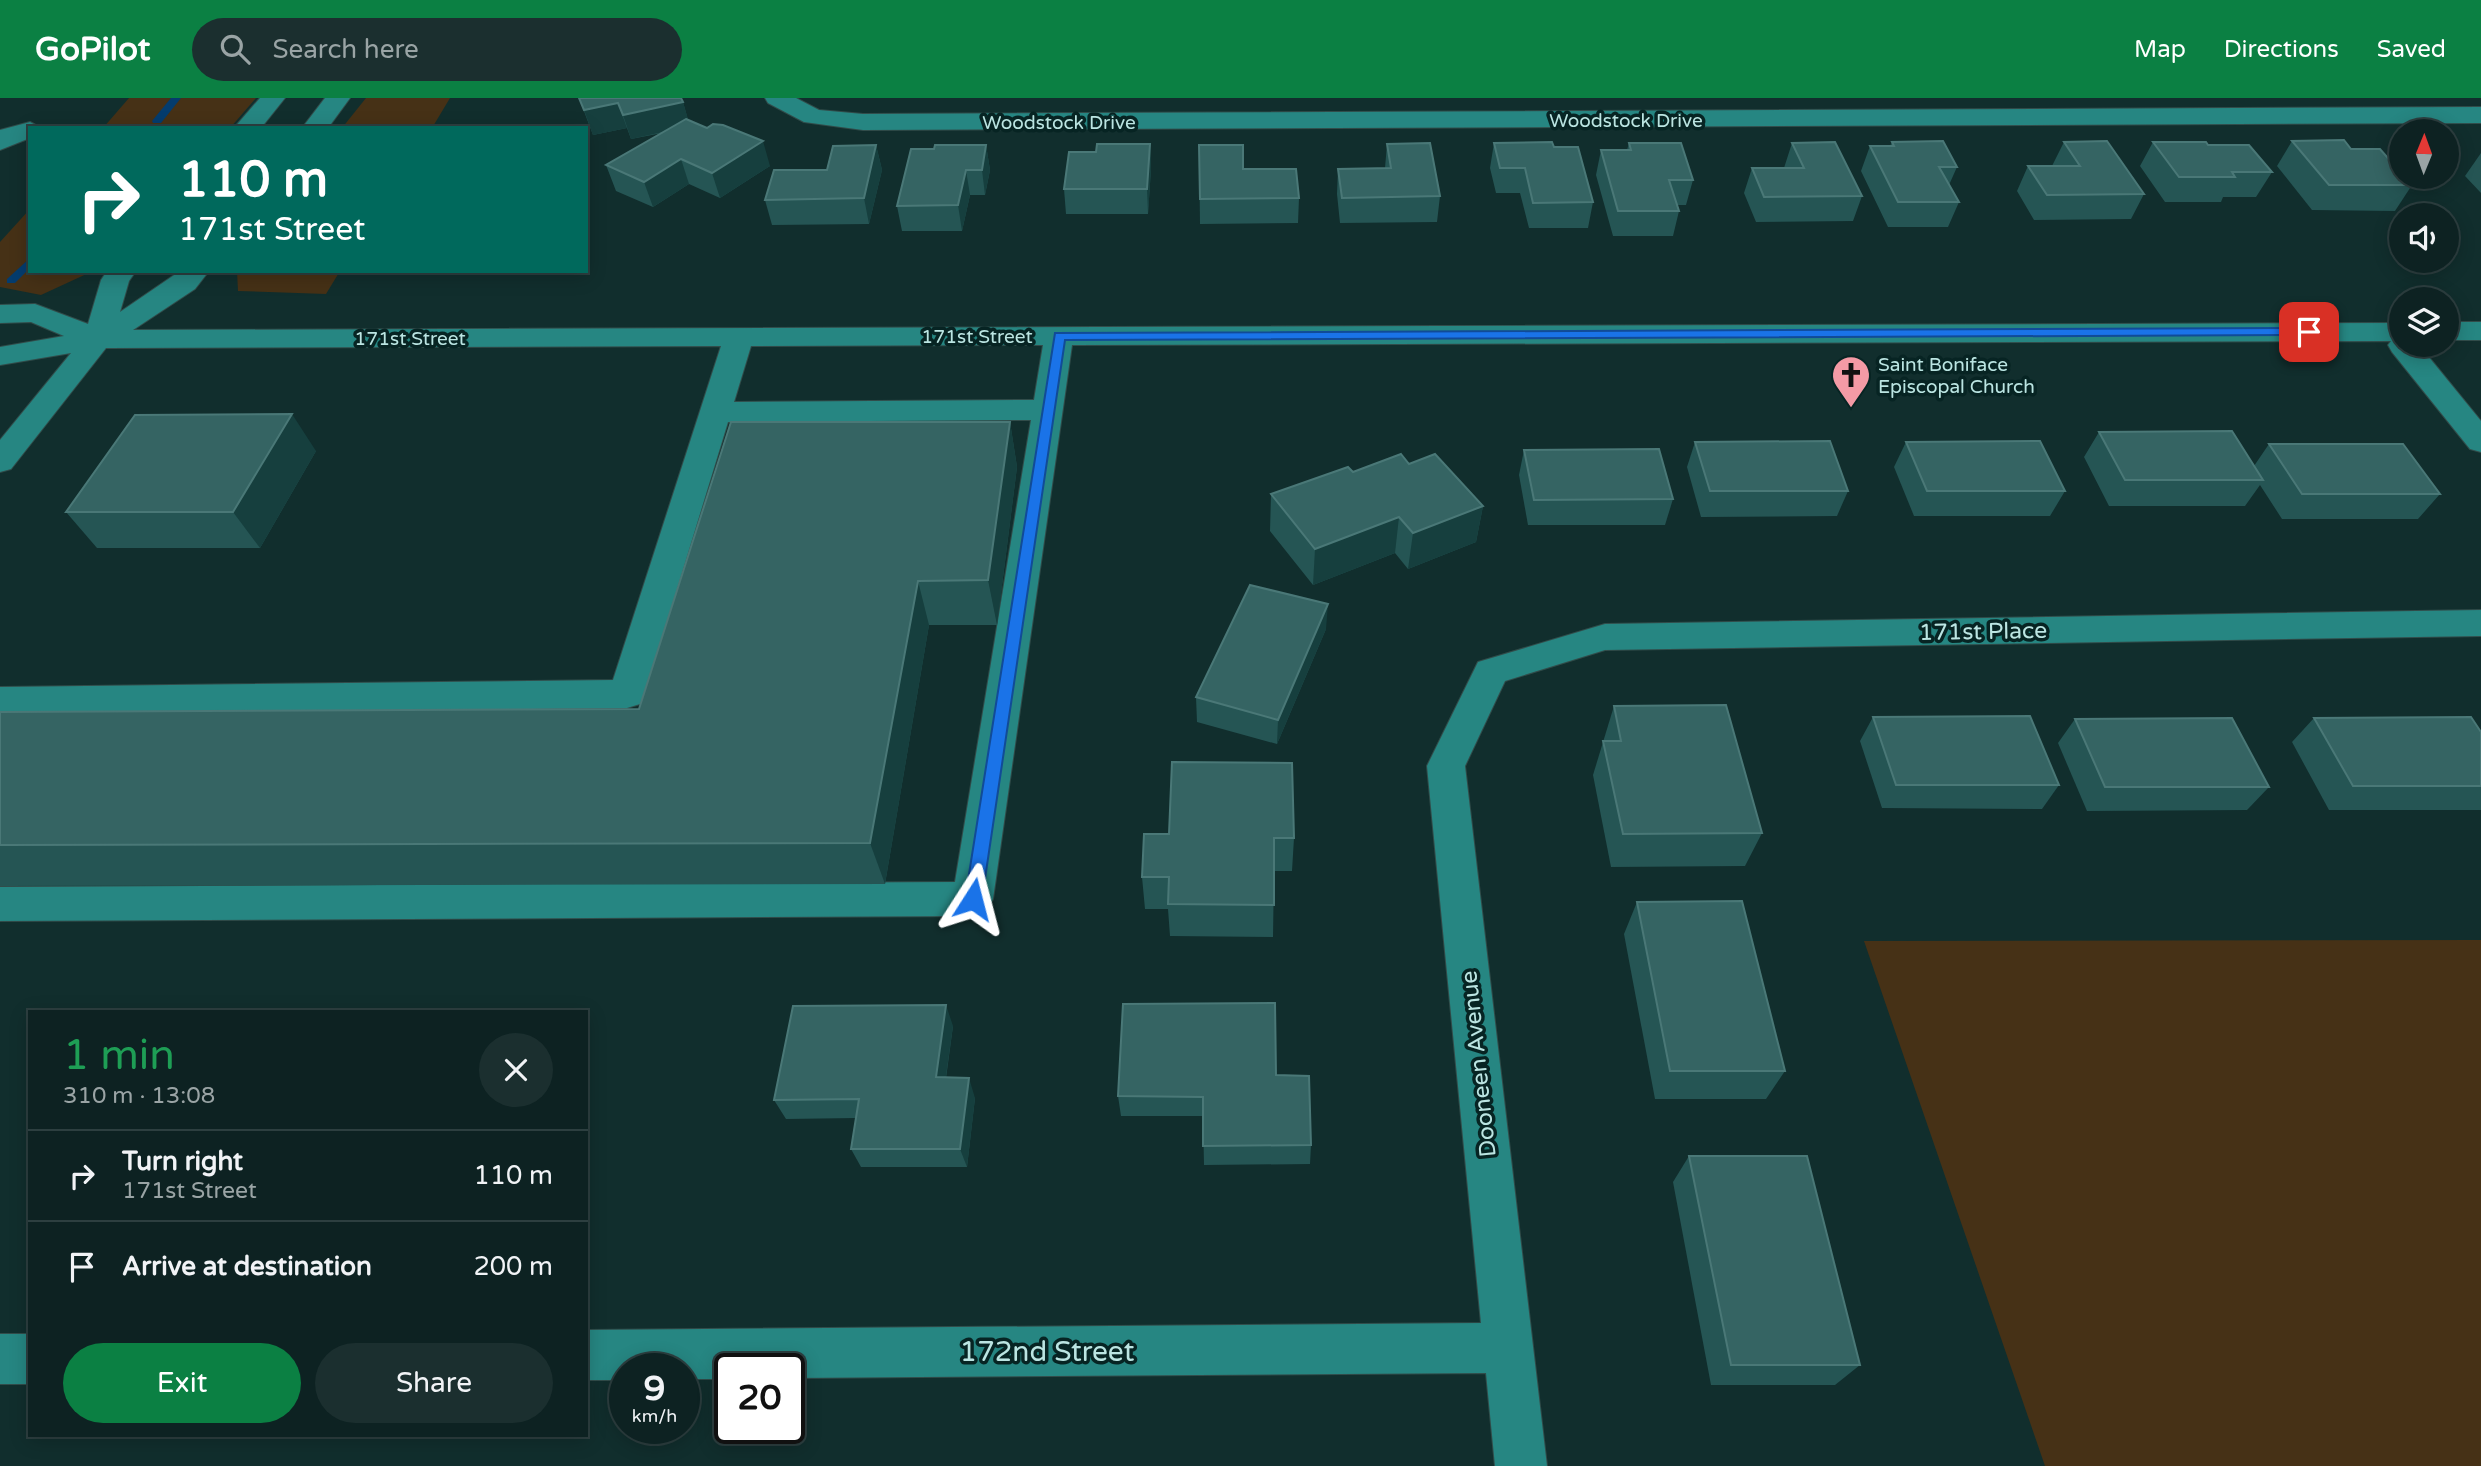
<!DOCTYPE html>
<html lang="en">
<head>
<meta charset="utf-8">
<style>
	body { margin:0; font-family:"Varela Round",sans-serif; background:#1b2f2f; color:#f1f3f6; height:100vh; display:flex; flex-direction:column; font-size:26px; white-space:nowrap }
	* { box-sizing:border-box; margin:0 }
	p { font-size:23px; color:#9aa4a5 }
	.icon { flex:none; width:38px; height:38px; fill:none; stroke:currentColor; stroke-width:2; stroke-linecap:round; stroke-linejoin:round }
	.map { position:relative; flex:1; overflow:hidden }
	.side { position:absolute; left:28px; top:912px; width:560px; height:427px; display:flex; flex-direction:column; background:#0d2222; border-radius:0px; box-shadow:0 4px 18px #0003,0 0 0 2px #2d3f40 }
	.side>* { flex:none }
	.top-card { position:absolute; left:28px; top:28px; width:560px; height:147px; border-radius:0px; box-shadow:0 4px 18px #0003,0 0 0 2px #2d3f40; background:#00695c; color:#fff; overflow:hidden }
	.needle { width:46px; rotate:1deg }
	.controls { position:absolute; left:2389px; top:21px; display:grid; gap:14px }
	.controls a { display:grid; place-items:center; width:70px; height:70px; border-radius:50%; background:#0d2222; box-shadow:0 4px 18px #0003,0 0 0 2px #2d3f40; font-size:35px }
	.speed { position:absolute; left:609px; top:1255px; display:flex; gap:14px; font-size:35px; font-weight:700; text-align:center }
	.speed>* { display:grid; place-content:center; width:91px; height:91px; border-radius:50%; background:#0d2222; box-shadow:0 4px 18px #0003,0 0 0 2px #2d3f40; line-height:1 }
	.speed small { font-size:18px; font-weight:400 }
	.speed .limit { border:4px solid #111; border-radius:10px; background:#fff; color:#111 }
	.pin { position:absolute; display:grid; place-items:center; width:60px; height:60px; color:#fff; margin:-30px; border-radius:14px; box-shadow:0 4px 10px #0006 }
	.me { position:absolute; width:77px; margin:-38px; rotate:9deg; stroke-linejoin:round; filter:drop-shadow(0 0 5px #0008) }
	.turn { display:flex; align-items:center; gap:24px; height:147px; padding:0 35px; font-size:32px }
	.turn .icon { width:91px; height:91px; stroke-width:2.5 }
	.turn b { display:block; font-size:49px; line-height:60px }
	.round { display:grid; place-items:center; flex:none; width:74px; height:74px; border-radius:37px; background:#1b2f2f }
	.head { display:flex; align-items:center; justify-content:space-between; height:119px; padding:0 35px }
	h1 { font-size:42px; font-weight:600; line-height:52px; color:#1e9e55 }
	.button { display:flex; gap:14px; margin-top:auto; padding:14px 35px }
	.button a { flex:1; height:80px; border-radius:42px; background:#0b8043; color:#fff; font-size:28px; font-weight:600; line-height:80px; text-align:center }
	.button a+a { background:#1b2f2f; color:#f1f3f6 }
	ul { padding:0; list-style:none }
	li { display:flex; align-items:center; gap:21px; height:91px; padding:0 35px; border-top:2px solid #2d3f40 }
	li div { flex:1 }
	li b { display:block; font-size:26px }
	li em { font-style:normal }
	header { display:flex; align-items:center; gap:42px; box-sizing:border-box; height:98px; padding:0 35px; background:#0b8043; color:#fff }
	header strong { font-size:33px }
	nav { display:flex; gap:38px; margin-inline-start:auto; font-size:24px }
	.search { width:490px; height:63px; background:#1b2f2f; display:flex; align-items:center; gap:18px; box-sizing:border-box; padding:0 24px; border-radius:38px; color:#9aa4a5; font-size:26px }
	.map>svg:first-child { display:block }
	.green { fill:#463116 }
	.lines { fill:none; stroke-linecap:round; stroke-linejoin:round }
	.stream { fill:#043c6e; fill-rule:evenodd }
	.minor-casing { stroke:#314c4a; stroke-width:2 }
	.minor { fill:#268682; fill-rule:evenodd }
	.wall { fill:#255554 }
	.shaded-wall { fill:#163f3e }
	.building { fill:#356463; stroke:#4a7877; stroke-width:2 }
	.route { fill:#1a73e8; stroke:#114b97; stroke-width:2 }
	.labels { text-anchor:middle; stroke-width:7; stroke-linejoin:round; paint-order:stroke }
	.far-street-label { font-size:19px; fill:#bbe5e2; stroke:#072423 }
	.far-poi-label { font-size:19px; fill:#bbe5e2; stroke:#072423; text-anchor:start }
	.street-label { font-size:23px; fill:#bbe5e2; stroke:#072423 }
	.near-street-label { font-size:28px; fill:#bbe5e2; stroke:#072423 }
</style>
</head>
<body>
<header>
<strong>GoPilot</strong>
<div class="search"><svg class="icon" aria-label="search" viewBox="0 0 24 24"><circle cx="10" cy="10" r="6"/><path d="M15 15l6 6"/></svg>Search here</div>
<nav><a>Map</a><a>Directions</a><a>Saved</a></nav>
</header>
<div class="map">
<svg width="2481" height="1368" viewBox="0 0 2481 1368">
	<rect width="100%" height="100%" fill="#112e2d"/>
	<g class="green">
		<polygon points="129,0 256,0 230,30 103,30"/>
		<polygon points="366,0 450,0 432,30 342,30"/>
		<polygon points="30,111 30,173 93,173 41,197 0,189 0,144"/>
		<polygon points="237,173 340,173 326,196 238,193"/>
		<polygon points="2481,842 2481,1368 2045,1368 1864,843"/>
	</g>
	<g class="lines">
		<g class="stream">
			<polygon points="171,0 181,0 161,25 153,25 152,23"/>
			<polygon points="30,160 30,170 15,185 7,185 7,181"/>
		</g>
		<defs>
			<g id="minor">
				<polygon points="260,0 285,0 261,30 234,30"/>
				<polygon points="325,0 350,0 328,30 302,30"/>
				<polygon points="765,0 796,0 819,12 863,16 2481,9 2481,25 863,32 804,24 768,5"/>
				<polygon points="30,24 41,30 30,30 30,40 0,52 0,32"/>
				<path d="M 107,173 L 136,173 L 129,183 L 120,214 L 180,173 L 209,173 L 195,191 L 133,232 L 2401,225 L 2401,247 L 2419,247 L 2481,323 L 2481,354 L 2470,351 L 2392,254 L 2388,247 L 2391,243 L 1072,247 L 993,801 L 987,813 L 973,818 L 0,823 L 0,789 L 955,784 L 1031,322 L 728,324 L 645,596 L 640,606 L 627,610 L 0,617 L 0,589 L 613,582 L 721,248 L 106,250 L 11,371 L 0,374 L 0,342 L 71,255 L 0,267 L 0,249 L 64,238 L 31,224 L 0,225 L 0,207 L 35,206 L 88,226 L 101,182 ZM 1043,247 L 1034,302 L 734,304 L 751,248 Z"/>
				<rect x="2446" y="224" width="35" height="18"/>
				<polygon points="2481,512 2481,538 1605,552 1505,583 1465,668 1547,1368 1495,1368 1486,1275 789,1280 789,1270 730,1270 730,1281 684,1281 684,1270 625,1270 625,1282 586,1282 586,1232 1481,1225 1427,668 1478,564 1605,526"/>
				<rect x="0" y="1236" width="30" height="50"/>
			</g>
		</defs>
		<use href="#minor" class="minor-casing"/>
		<use href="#minor" class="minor"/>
	</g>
	<g class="wall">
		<polygon points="579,0 683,4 688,22 770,68 720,100 689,86 653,109 616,93 606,67 662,35 631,41 627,30 593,37"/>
		<polygon points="2292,43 2351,51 2412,87 2395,113 2312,112 2277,68"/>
		<polygon points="1892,44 1957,69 1949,87 1959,104 1948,129 1888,129 1861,73 1870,48 1890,48"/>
		<polygon points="2064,44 2144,96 2131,121 2034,122 2017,93 2028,68 2052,68"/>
		<polygon points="2153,44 2208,47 2272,74 2256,99 2223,99 2221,104 2165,104 2140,68"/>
		<polygon points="1494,45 1554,49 1593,104 1588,130 1529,130 1520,95 1496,95 1490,70"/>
		<polygon points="1629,45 1693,82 1686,107 1677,107 1679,113 1673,138 1613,138 1596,77 1601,52 1627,52"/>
		<polygon points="1792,45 1862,98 1853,123 1756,124 1744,95 1752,70 1784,70"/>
		<polygon points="1150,46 1151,71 1148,116 1066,116 1064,91 1096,54"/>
		<polygon points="1387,46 1440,98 1437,124 1340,125 1337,96 1338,71 1385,70"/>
		<polygon points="876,47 882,72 869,126 772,127 765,102"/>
		<polygon points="986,47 990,72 985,97 970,97 962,133 902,133 897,108 934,51"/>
		<polygon points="1199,47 1299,100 1298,125 1200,126"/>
		<polygon points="2481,55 2481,95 2465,78"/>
		<polygon points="1010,324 1017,369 997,527 929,527 885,786 0,788 0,614 639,611"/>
		<polygon points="2099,334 2254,368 2269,346 2440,396 2418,421 2282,421 2260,387 2245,408 2109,408 2084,359"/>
		<polygon points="1695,344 1848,393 1837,418 1701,419 1687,369"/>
		<polygon points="1906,344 2065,393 2050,418 1914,418 1894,369"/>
		<polygon points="1524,352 1673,401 1665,427 1528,427 1519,377"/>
		<polygon points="316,353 260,450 97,450 66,414"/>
		<polygon points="1409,366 1483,408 1476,444 1408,471 1395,455 1313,487 1270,433 1271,396 1353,374"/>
		<polygon points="1326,531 1277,646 1197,624 1196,599"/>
		<polygon points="1614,608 1762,735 1745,768 1611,769 1593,677"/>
		<polygon points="1873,619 2059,687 2042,711 1882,710 1860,643"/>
		<polygon points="2314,620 2481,634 2481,712 2329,712 2292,644"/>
		<polygon points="2075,621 2269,689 2247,712 2087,713 2058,645"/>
		<polygon points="1144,736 1294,740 1292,773 1274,773 1273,839 1170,838 1168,811 1145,811 1142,779"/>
		<polygon points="1637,804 1785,973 1766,1001 1655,1001 1624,836"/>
		<polygon points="953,928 946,980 975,1000 967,1069 861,1069 851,1051 856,1020 786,1021 774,1002"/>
		<polygon points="1276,977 1311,1047 1310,1066 1204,1067 1203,1018 1121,1018 1118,998"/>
		<polygon points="1689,1058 1860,1267 1835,1287 1711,1287 1673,1084"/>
	</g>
	<g class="shaded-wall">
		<polygon points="683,4 690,28 631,41 623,17"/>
		<polygon points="618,5 627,30 593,37 584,12"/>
		<polygon points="763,43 770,68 720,100 712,75"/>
		<polygon points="1150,46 1151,71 1148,116 1147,91"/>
		<polygon points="876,47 882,72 869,126 864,100"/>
		<polygon points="986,47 990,72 985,97 982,72"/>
		<polygon points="681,61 689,86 653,109 644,84"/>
		<polygon points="966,72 970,97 962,133 958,107"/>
		<polygon points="292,316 316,353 260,450 233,414"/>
		<polygon points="1010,324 1017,369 997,527 988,482"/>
		<polygon points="1483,408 1476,444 1408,471 1413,435"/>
		<polygon points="1399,419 1395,455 1313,487 1315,451"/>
		<polygon points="918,483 929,527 885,786 870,745"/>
		<polygon points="1328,506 1326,531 1277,646 1278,622"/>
		<polygon points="946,907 953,928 943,999 936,979"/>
		<polygon points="969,980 975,1000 967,1069 960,1051"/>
	</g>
	<g class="building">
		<polygon points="579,0 681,0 683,4 623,17 618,5 584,12"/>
		<polygon points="686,21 707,30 713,26 723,27 763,43 712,75 681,61 644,84 606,67"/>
		<polygon points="2344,42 2351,51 2380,51 2401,75 2401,79 2405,79 2412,87 2329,87 2292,43"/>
		<polygon points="1943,43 1957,69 1939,69 1959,104 1898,104 1870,48 1894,48 1892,44"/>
		<polygon points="2107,43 2144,96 2047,97 2028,68 2080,68 2064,44"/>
		<polygon points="1552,44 1554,49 1578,49 1593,104 1533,105 1525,70 1500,70 1494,45"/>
		<polygon points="1835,44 1862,98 1764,99 1752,70 1804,70 1792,45"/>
		<polygon points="2153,44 2206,44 2208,47 2249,47 2272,74 2232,74 2235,79 2179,79"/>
		<polygon points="1430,45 1440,98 1342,100 1338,71 1391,70 1387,46"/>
		<polygon points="1629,45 1681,45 1693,82 1669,82 1679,113 1618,113 1601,52 1631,52"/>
		<polygon points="1097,46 1150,46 1147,91 1064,91 1069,54 1096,54"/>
		<polygon points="876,47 864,100 765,102 774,72 827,72 833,48"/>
		<polygon points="935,47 986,47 982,72 966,72 958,107 897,108 911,51 934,51"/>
		<polygon points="1199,47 1243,47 1243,71 1296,71 1299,100 1200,101"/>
		<polygon points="292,316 233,414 66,414 135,317"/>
		<polygon points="731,324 1010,324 988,482 918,483 870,745 0,747 0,614 639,611"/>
		<polygon points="2232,333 2263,382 2125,382 2099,334"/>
		<polygon points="1830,343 1848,393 1710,393 1695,344"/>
		<polygon points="2040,343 2065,393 1927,393 1906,344"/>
		<polygon points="2269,346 2403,346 2440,396 2302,396"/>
		<polygon points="1659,351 1673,401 1534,402 1524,352"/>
		<polygon points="1401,356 1409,366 1435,356 1483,408 1413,435 1399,419 1315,451 1271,396 1348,369 1353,374"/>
		<polygon points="1250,487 1328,506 1278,622 1196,599"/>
		<polygon points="1726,607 1762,735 1623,736 1603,643 1621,643 1614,608"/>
		<polygon points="2030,618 2059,687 1896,687 1873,619"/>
		<polygon points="2471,619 2481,634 2481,688 2353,688 2314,620"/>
		<polygon points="2232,620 2269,689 2105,689 2075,621"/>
		<polygon points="1172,664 1292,665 1294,740 1274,740 1274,807 1168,806 1169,779 1142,779 1144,736 1169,736"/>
		<polygon points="1742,803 1785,973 1670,973 1637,804"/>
		<polygon points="1275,905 1276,977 1309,978 1311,1047 1203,1048 1203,999 1118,998 1123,906"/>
		<polygon points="946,907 936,979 969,980 960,1051 851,1051 859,1001 774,1002 793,908"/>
		<polygon points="1689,1058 1807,1058 1860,1267 1731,1267"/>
	</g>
	<polygon class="route" points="2309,230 2315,234 2314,237 1065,242 982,801 973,808 965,801 1055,235"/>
	<defs>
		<symbol id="church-pin" viewBox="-11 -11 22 30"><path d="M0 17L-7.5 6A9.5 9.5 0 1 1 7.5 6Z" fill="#f49aa5" stroke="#072423"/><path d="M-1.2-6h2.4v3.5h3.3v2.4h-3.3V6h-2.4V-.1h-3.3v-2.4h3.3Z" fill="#111"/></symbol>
	</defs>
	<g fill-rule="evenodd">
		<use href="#church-pin" x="1829" y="255" width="44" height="60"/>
	</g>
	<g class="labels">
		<g class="far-street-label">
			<text x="1626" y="29">Woodstock Drive</text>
			<text x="1059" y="31">Woodstock Drive</text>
			<text x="977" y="245">171st Street</text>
			<text x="410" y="247">171st Street</text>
		</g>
		<g class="far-poi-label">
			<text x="1878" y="273">Saint Boniface<tspan x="1878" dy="22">Episcopal Church</tspan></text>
		</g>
		<g class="street-label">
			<text transform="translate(1983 533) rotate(-1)" y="8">171st Place</text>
			<text transform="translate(1478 966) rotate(-96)" y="8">Dooneen Avenue</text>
		</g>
		<g class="near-street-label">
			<text x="1047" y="1263">172nd Street</text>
		</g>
	</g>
</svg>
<div class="controls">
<a><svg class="needle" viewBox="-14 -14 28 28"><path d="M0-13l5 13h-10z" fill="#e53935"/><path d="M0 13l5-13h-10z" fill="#9aa4a5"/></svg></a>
<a><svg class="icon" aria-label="sound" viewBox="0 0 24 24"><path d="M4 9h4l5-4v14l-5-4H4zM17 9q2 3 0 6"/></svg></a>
<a><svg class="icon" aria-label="layers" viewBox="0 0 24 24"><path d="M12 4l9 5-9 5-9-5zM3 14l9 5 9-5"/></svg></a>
</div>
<div class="speed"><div>9<small>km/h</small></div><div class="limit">20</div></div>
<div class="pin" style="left:2309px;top:234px;background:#d93025"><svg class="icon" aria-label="arrive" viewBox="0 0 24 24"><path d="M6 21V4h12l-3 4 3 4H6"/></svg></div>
<svg class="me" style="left:973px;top:801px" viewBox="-20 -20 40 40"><path d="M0-17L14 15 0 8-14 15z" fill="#1a73e8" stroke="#fff" stroke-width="4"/></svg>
<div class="top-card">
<div class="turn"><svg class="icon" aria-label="right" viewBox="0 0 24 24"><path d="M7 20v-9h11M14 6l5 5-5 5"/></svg><div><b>110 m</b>171st Street</div></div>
</div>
<section class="side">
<div class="head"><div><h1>1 min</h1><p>310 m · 13:08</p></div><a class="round"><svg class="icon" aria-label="close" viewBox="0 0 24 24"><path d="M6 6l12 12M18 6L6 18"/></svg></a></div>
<ul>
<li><svg class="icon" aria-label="right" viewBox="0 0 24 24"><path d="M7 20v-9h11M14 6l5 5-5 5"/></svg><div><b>Turn right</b><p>171st Street</p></div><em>110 m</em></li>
<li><svg class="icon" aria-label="arrive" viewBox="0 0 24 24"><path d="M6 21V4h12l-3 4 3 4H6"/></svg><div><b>Arrive at destination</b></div><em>200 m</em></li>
</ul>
<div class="button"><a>Exit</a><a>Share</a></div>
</section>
</div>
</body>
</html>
